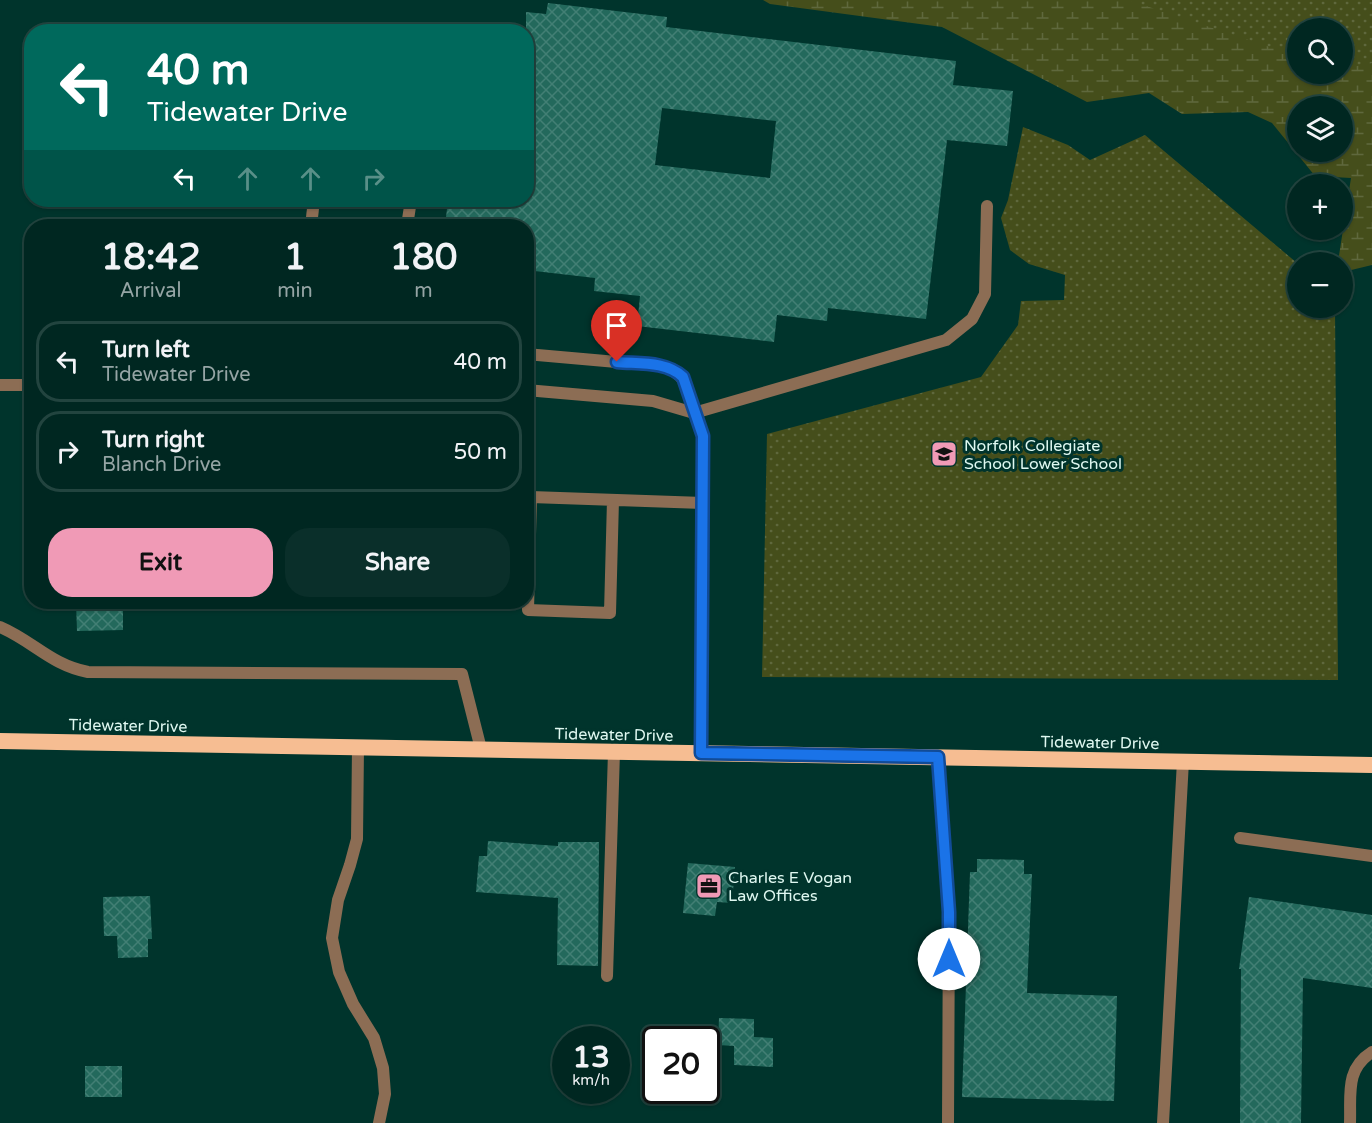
<!DOCTYPE html>
<html lang="en">
<head>
<meta charset="utf-8">
<style>
	body { margin:0; font-family:"Varela Round",sans-serif; background:#0a2f2a; color:#f1f3f6; height:100vh; display:flex; flex-direction:column; font-size:22px; white-space:nowrap }
	* { box-sizing:border-box; margin:0 }
	p { font-size:20px; color:#95a5a5 }
	.icon { flex:none; width:33px; height:33px; fill:none; stroke:currentColor; stroke-width:2; stroke-linecap:round; stroke-linejoin:round }
	.map { position:relative; flex:1; overflow:hidden }
	.drawer { position:absolute; left:24px; top:219px; width:510px; height:390px; display:flex; flex-direction:column; background:#002721; border-radius:24px; box-shadow:0 2px 4px #0004,0 0 0 2px #22443f }
	.drawer>* { flex:none }
	.top-card { position:absolute; left:24px; top:24px; width:510px; height:183px; border-radius:24px; box-shadow:0 2px 4px #0004,0 0 0 2px #22443f; background:#00695c; color:#fff; overflow:hidden }
	.tools { position:absolute; left:1287px; top:18px; display:grid; gap:12px }
	.tools a { display:grid; place-items:center; width:66px; height:66px; border-radius:50%; background:#002721; box-shadow:0 2px 4px #0004,0 0 0 2px #22443f; font-size:30px }
	.speed { position:absolute; left:552px; top:1026px; display:flex; gap:12px; font-size:30px; font-weight:700; text-align:center }
	.speed>* { display:grid; place-content:center; width:78px; height:78px; border-radius:50%; background:#002721; box-shadow:0 2px 4px #0004,0 0 0 2px #22443f; line-height:1 }
	.speed small { font-size:15px; font-weight:400 }
	.speed .limit { border:3px solid #111; border-radius:9px; background:#fff; color:#111 }
	.pin { position:absolute; display:grid; place-items:center; width:51px; height:51px; color:#fff; margin:-62px -26px; border-radius:50% 50% 50% 0; rotate:-45deg; box-shadow:0 0 6px #0007 }
	.pin .icon { rotate:45deg }
	.me { position:absolute; width:66px; margin:-33px; rotate:0deg; stroke-linejoin:round; filter:drop-shadow(0 0 4px #0008) }
	.turn { display:flex; align-items:center; gap:21px; height:126px; padding:0 24px; font-size:27px }
	.turn .icon { width:78px; height:78px; stroke-width:2.5 }
	.turn b { display:block; font-size:42px; line-height:51px }
	.lanes { display:flex; align-items:center; height:57px; padding:0 24px; background:#0003; justify-content:center; gap:30px; direction:ltr }
	.lanes .off { opacity:.35 }
	.eta { display:flex; justify-content:space-evenly; align-items:center; height:102px; text-align:center }
	.eta b { font-size:36px; font-weight:700; line-height:42px }
	.primary-button { display:flex; gap:12px; margin-top:auto; padding:12px 24px }
	.primary-button a { flex:1; height:69px; border-radius:24px; background:#f09ab6; color:#111; font-size:24px; font-weight:700; line-height:69px; text-align:center }
	.primary-button a+a { background:#0a2f2a; color:#f1f3f6 }
	ul { padding:0; list-style:none }
	li { display:flex; align-items:center; gap:18px; height:81px; margin:0 12px 9px; padding:0 12px; border:3px solid #22443f; border-radius:24px }
	li div { flex:1 }
	li b { display:block; font-size:22px }
	li em { font-style:normal }
	.map>svg:first-child { display:block }
	.wetland { fill:url(#wetland-marsh); fill-rule:evenodd }
	.park { fill:url(#park-dots) }
	.building { fill:url(#building-cross-hatch); fill-rule:evenodd }
	.lines { fill:none; stroke-linecap:round; stroke-linejoin:round }
	.service { stroke:#8c6d54; stroke-width:12 }
	.minor { stroke:#8c6d54; stroke-width:12 }
	.trunk { stroke:#f6bd92; stroke-width:16 }
	.route-casing { stroke:#114b97; stroke-width:15 }
	.route { stroke:#1a73e8; stroke-width:10 }
	.labels { text-anchor:middle; stroke-width:6; stroke-linejoin:round; paint-order:stroke }
	.poi-label { font-size:16px; fill:#dff8f1; stroke:#00342c; text-anchor:start }
	.street-label { font-size:16px; fill:#dff8f1; stroke:#00342c }
</style>
</head>
<body>
<div class="map">
<svg width="1372" height="1123" viewBox="0 0 1372 1123">
	<defs>
		<pattern id="wetland-marsh" width="20" height="14" patternUnits="userSpaceOnUse" patternTransform="scale(1.5)"><rect width="20" height="14" fill="#454e1b"/><path d="M1 5h8M5 5V1M11 12h8M15 12V8" fill="none" stroke="#5f683d"/></pattern>
		<pattern id="park-dots" width="8" height="8" patternUnits="userSpaceOnUse" patternTransform="scale(1.5)"><rect width="8" height="8" fill="#454e1b"/><path d="M2 2h.1M6 6h.1" fill="none" stroke="#5f683d" stroke-width="1.8" stroke-linecap="round"/></pattern>
		<pattern id="building-cross-hatch" width="8" height="8" patternUnits="userSpaceOnUse" patternTransform="scale(1.5)"><rect width="8" height="8" fill="#23695c"/><path d="M0 0l8 8M0 8l8-8" fill="none" stroke="#427f74"/></pattern>
	</defs>
	<rect width="100%" height="100%" fill="#00342c"/>
	<path class="wetland" d="M 763,0 L 1372,0 L 1372,265 L 1343,272 L 1342,262 L 1338,262 L 1351,178 L 1315,176 L 1272,123 L 1248,112 L 1182,114 L 1149,93 L 1087,102 L 942,27 L 770,4 ZM 1298,28 L 1342,28 L 1342,74 L 1298,74 ZM 1298,106 L 1342,106 L 1342,152 L 1298,152 Z"/>
	<g class="park">
		<polygon points="1128,0 1372,0 1372,63 1343,69 1342,28 1298,28 1297,56"/>
		<polygon points="1023,127 1068,145 1090,160 1145,135 1297,263 1298,308 1335,308 1338,680 762,677 767,434 981,377 1018,325 1021,301 1064,300 1065,275 1029,264 1010,250 1001,218 1008,200"/>
	</g>
	<g class="building">
		<path d="M 548,3 L 667,17 L 666,27 L 956,61 L 953,85 L 1013,91 L 1007,146 L 947,140 L 926,319 L 828,308 L 827,321 L 777,315 L 774,342 L 637,326 L 640,296 L 594,291 L 595,278 L 526,270 L 526,226 L 445,226 L 448,200 L 526,200 L 526,176 L 535,97 L 526,96 L 526,12 L 546,14 ZM 662,108 L 776,121 L 770,178 L 655,165 Z"/>
		<polygon points="76,602 123,602 123,630 77,631"/>
		<polygon points="488,841 558,846 558,842 599,842 598,966 557,965 558,898 476,892 479,856 487,856"/>
		<polygon points="977,859 1024,860 1024,874 1032,874 1027,993 1117,996 1114,1101 962,1097 970,872 977,872"/>
		<polygon points="688,863 735,867 732,903 717,902 715,916 683,913"/>
		<polygon points="150,896 152,939 148,939 148,957 118,958 117,936 104,936 103,897"/>
		<polygon points="1249,897 1372,915 1372,988 1303,978 1301,1123 1240,1123 1241,969 1239,969"/>
		<polygon points="719,1018 754,1019 754,1037 773,1038 773,1067 734,1065 734,1046 718,1045"/>
		<rect x="85" y="1066" width="37" height="31"/>
	</g>
	<g class="lines">
		<g class="service">
			<polyline points="311,226 314,200"/>
			<polyline points="407,226 411,200"/>
			<polyline points="694,413 946,340 972,319 985,294 987,206"/>
			<polyline points="613,500 610,613 528,610 531,497 703,503"/>
			<path d="M 0,627 C 33,641 51,665 88,672 L 462,674 L 481,749"/>
			<polyline points="358,747 357,839 350,865 338,900 332,938 339,972 353,1004 374,1038 383,1068 385,1094 379,1123"/>
			<polyline points="938,757 949,913 948,1123"/>
			<polyline points="1240,838 1372,856"/>
			<polyline points="607,976 614,752"/>
			<polyline points="1163,1123 1183,761"/>
			<path d="M 1350,1123 C 1351,1094 1345,1069 1372,1052"/>
		</g>
		<g class="minor">
			<path d="M 526,354 L 662,366 C 689,375 686,389 694,413 L 653,401 L 526,390"/>
			<polyline points="0,385 32,385"/>
			<polyline points="694,413 703,436 701,753"/>
		</g>
		<polyline class="trunk" points="0,741 1372,765"/>
	</g>
	<g class="lines">
		<defs>
			<path id="route" d="M 617,362 C 639,364 666,361 683,377 L 703,436 L 701,753 L 938,757 L 949,912 L 949,959"/>
		</defs>
		<use href="#route" class="route-casing"/>
		<use href="#route" class="route"/>
	</g>
	<defs>
		<symbol id="school-square" viewBox="-11 -11 22 22"><rect x="-9" y="-9" width="18" height="18" rx="4" fill="#f09ab6" stroke="#00342c"/><path d="M0-5L7-2L0 1L-7-2ZM-4 1L0 2.5L4 1V4Q0 6-4 4Z" fill="#111"/></symbol>
		<symbol id="office-square" viewBox="-11 -11 22 22"><rect x="-9" y="-9" width="18" height="18" rx="4" fill="#f09ab6" stroke="#00342c"/><path d="M-6-3h4V-5.5h4V-3h4V5H-6ZM-1-4.5V-3h2v-1.5ZM-6 0V1H6V0Z" fill="#111"/></symbol>
	</defs>
	<g fill-rule="evenodd">
		<use href="#school-square" x="929" y="439" width="30" height="30"/>
		<use href="#office-square" x="694" y="871" width="30" height="30"/>
	</g>
	<g class="labels">
		<g class="poi-label">
			<text x="964" y="451">Norfolk Collegiate<tspan x="964" dy="18">School Lower School</tspan></text>
			<text x="728" y="883">Charles E Vogan<tspan x="728" dy="18">Law Offices</tspan></text>
		</g>
		<g class="street-label">
			<text transform="translate(128 725) rotate(1)" y="6">Tidewater Drive</text>
			<text transform="translate(614 734) rotate(1)" y="6">Tidewater Drive</text>
			<text transform="translate(1100 742) rotate(1)" y="6">Tidewater Drive</text>
		</g>
	</g>
</svg>
<div class="tools">
<a><svg class="icon" aria-label="search" viewBox="0 0 24 24"><circle cx="10" cy="10" r="6"/><path d="M15 15l6 6"/></svg></a>
<a><svg class="icon" aria-label="layers" viewBox="0 0 24 24"><path d="M12 4l9 5-9 5-9-5zM3 14l9 5 9-5"/></svg></a>
<a>+</a>
<a>−</a>
</div>
<div class="speed"><div>13<small>km/h</small></div><div class="limit">20</div></div>
<div class="pin" style="left:617px;top:362px;background:#d93025"><svg class="icon" aria-label="arrive" viewBox="0 0 24 24"><path d="M6 21V4h12l-3 4 3 4H6"/></svg></div>
<svg class="me" style="left:949px;top:959px" viewBox="-20 -20 40 40"><circle r="19" fill="#fff"/><path d="M0-13L10 11 0 6-10 11z" fill="#1a73e8"/></svg>
<div class="top-card">
<div class="turn"><svg class="icon" aria-label="left" viewBox="0 0 24 24"><path d="M17 20v-9H6M10 6l-5 5 5 5"/></svg><div><b>40 m</b>Tidewater Drive</div></div>
<div class="lanes"><svg class="icon" aria-label="left" viewBox="0 0 24 24"><path d="M17 20v-9H6M10 6l-5 5 5 5"/></svg><svg class="icon off" aria-label="ahead" viewBox="0 0 24 24"><path d="M12 20V5M6 11l6-6 6 6"/></svg><svg class="icon off" aria-label="ahead" viewBox="0 0 24 24"><path d="M12 20V5M6 11l6-6 6 6"/></svg><svg class="icon off" aria-label="right" viewBox="0 0 24 24"><path d="M7 20v-9h11M14 6l5 5-5 5"/></svg></div>
</div>
<section class="drawer">
<div class="eta">
<div><b>18:42</b><p>Arrival</p></div>
<div><b>1</b><p>min</p></div>
<div><b>180</b><p>m</p></div>
</div>
<ul>
<li><svg class="icon" aria-label="left" viewBox="0 0 24 24"><path d="M17 20v-9H6M10 6l-5 5 5 5"/></svg><div><b>Turn left</b><p>Tidewater Drive</p></div><em>40 m</em></li>
<li><svg class="icon" aria-label="right" viewBox="0 0 24 24"><path d="M7 20v-9h11M14 6l5 5-5 5"/></svg><div><b>Turn right</b><p>Blanch Drive</p></div><em>50 m</em></li>
</ul>
<div class="primary-button"><a>Exit</a><a>Share</a></div>
</section>
</div>
</body>
</html>
